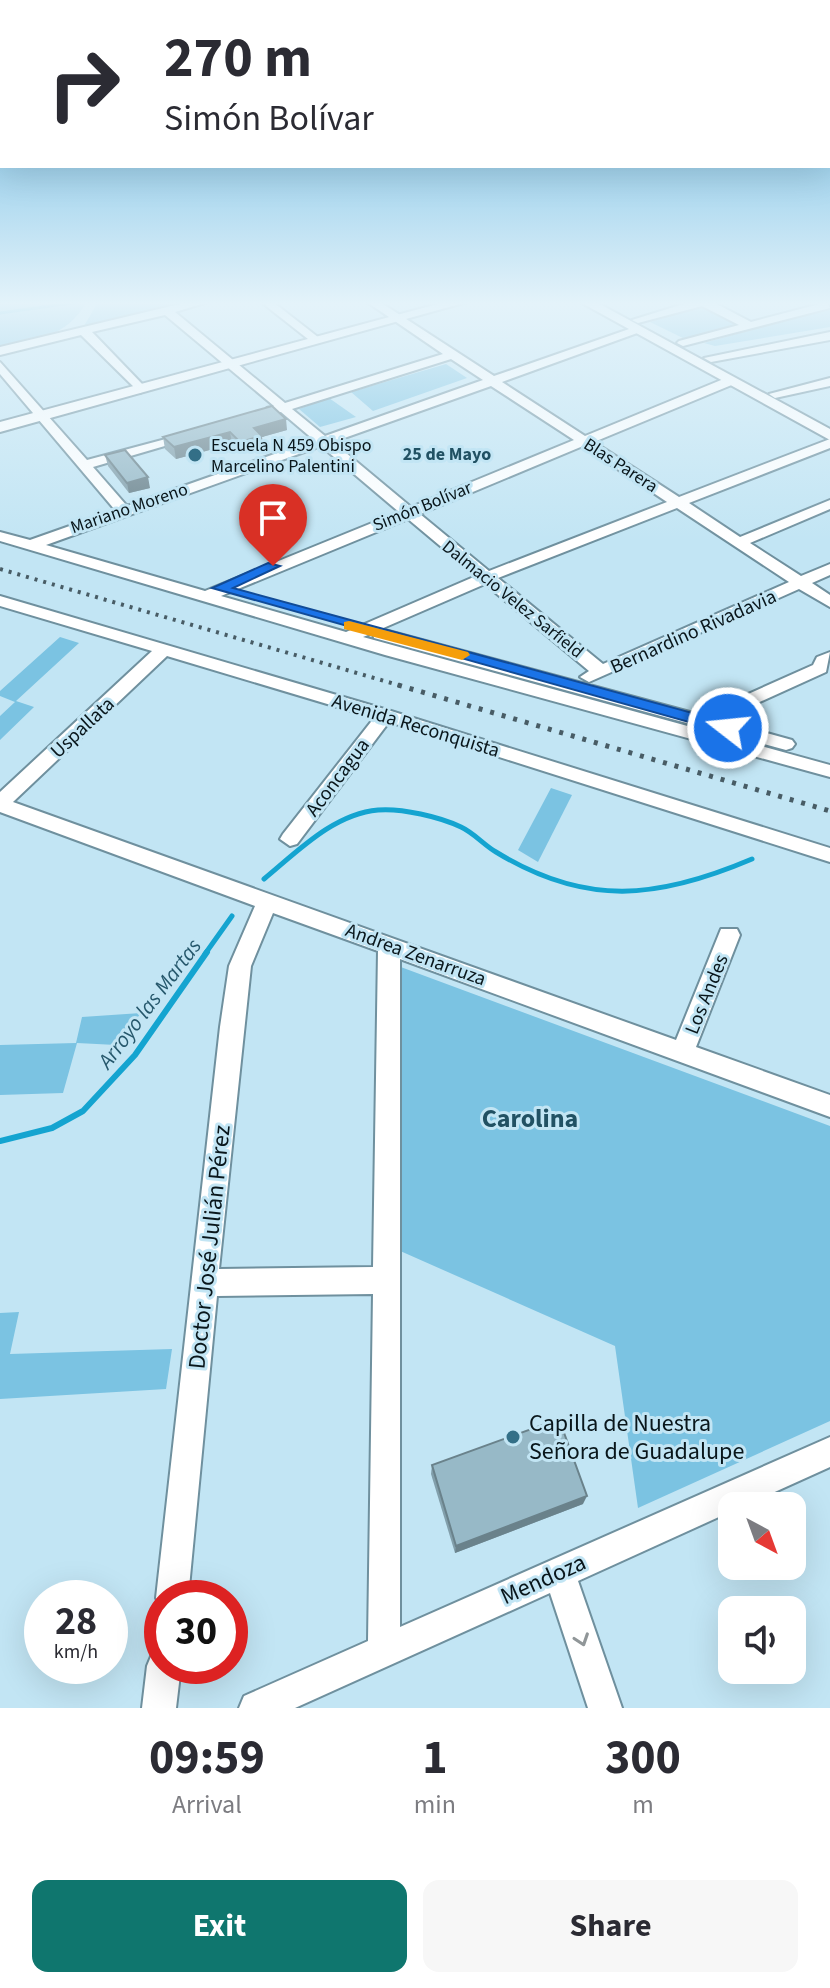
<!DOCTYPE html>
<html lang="en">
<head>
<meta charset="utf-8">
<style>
	body { margin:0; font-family:"Source Sans 3",sans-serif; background:#f7f7f7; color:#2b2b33; height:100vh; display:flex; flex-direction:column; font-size:30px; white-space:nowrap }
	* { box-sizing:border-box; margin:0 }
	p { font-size:26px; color:#7c7c81 }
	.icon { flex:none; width:44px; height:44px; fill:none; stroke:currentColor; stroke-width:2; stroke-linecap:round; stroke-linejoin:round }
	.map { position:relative; height:1708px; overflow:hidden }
	.sheet { display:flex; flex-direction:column; background:#fff; flex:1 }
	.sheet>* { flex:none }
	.hud { position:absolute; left:0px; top:0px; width:830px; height:168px; box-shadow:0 8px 32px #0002; background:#fff; color:#2b2b33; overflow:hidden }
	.needle { width:52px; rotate:139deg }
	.tools { position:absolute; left:718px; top:1492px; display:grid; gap:16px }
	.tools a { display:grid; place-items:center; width:88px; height:88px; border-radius:16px; background:#fff; box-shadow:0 8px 32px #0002; font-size:40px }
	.speed { position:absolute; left:24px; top:1580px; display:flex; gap:16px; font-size:40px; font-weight:700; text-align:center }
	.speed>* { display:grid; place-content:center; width:104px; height:104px; border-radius:50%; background:#fff; box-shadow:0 8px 32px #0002; line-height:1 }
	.speed small { font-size:20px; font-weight:400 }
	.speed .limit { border:12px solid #d22; background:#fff; color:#111 }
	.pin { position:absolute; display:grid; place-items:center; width:68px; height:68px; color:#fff; margin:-82px -34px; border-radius:50% 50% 50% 0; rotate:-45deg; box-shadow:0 0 8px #0007 }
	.pin .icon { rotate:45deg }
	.me { position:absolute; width:88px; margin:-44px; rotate:286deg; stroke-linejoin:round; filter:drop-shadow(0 0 6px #0008) }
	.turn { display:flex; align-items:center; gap:28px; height:168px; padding:0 32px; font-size:36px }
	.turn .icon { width:104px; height:104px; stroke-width:2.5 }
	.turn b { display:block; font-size:56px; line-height:68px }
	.eta { display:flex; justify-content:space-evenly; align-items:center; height:136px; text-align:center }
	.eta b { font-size:48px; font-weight:700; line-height:56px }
	.cta { display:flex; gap:16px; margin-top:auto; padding:16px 32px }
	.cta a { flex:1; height:92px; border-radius:16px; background:#0f766e; color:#fff; font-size:32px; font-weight:700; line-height:92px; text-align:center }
	.cta a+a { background:#f7f7f7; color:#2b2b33 }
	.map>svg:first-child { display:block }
	.green { fill:#7bc3e2 }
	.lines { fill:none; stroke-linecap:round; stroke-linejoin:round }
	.stream-far2 { stroke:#14a4d0; stroke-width:3 }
	.stream-far1 { stroke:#14a4d0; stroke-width:5 }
	.stream { stroke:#14a4d0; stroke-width:6 }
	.minor-casing { stroke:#6f909e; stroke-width:4 }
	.tertiary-casing { stroke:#6f909e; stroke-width:4 }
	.minor { fill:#fff; fill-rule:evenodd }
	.tertiary { fill:#fff; fill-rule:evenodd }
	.rail-far1 { stroke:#485c65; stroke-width:4; stroke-dasharray:3 6; stroke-linecap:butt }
	.rail { stroke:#485c65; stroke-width:5; stroke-dasharray:4 8; stroke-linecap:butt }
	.wall { fill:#829fab }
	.shaded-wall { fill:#6a828b }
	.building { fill:#97b9c7; stroke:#6a828b; stroke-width:2 }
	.oneway { stroke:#909698 }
	.route { fill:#1a73e8; stroke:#114b97; stroke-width:2 }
	.slow { fill:#f59e0b }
	.poi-dot { fill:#336f87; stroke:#c2e5f4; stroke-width:3 }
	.labels { text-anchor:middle; stroke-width:6; stroke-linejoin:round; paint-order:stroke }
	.far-poi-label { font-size:18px; fill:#09161b; stroke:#c2e5f4; text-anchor:start }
	.far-neighbourhood-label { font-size:18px; font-weight:bold; fill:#215163; stroke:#c2e5f4 }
	.far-street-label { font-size:18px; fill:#09161b; stroke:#c2e5f4 }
	.street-label { font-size:20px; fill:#09161b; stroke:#c2e5f4 }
	.water-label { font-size:22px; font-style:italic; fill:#26586c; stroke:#c2e5f4 }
	.near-street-label { font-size:24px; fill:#09161b; stroke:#c2e5f4 }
	.near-poi-label { font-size:24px; fill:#09161b; stroke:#c2e5f4; text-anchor:start }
	.near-neighbourhood-label { font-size:26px; font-weight:bold; fill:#215163; stroke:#c2e5f4 }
</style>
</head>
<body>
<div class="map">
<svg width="830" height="1708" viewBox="0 0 830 1708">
	<rect width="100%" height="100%" fill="#c2e5f4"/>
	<g class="green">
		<path d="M 0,302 L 86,302 C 68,337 35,340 0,348 Z"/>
		<polygon points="98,302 182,302 84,326"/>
		<polygon points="704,306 742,326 687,340 650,322"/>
		<polygon points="830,308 830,327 715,346 704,343"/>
		<polygon points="446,364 467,378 373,411 351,392"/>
		<polygon points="329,398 356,417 320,427 299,409"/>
		<polygon points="60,637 79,643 16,701 34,707 0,740 0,716 15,702 0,696 0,691"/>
		<polygon points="551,788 572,795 538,862 518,850"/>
		<polygon points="398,966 830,1126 830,1421 638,1508 615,1346 398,1250"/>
		<polygon points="141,1013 116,1045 77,1043 63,1093 0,1095 0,1045 76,1043 82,1017"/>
		<polygon points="19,1312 10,1354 172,1349 166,1389 0,1399 0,1313"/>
	</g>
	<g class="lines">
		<polyline class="stream-far2" points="0,313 79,302"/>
		<g class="stream-far1">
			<path d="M 264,879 C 297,852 333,814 378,810 C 402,808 440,817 461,827 C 474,833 484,845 496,852 C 586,907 658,899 752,859"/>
			<polyline points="205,954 232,916"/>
		</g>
		<polyline class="stream" points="0,1141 52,1128 83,1111 135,1055 207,952"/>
		<defs>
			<g id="minor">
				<path d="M 188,302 L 208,302 L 175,312 L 285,403 L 443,354 L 367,302 L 380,302 L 494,376 L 632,328 L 640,328 L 640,332 L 502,382 L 585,436 L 726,378 L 734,378 L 734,384 L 594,442 L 679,497 L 830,439 L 830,448 L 689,503 L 740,537 L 830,500 L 830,509 L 750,543 L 801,576 L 830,564 L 830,575 L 812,583 L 830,595 L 830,607 L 799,589 L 589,682 L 580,677 L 589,671 L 485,584 L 381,629 L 701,715 L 813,665 L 817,657 L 830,652 L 826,672 L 720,720 L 792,740 L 795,744 L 792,748 L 786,750 L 374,638 L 373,633 L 363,637 L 830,765 L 830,777 L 385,655 L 0,541 L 0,532 L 30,540 L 115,510 L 0,374 L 0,362 L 87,460 L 192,432 L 192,438 L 93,467 L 127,506 L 314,440 L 281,412 L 267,414 L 267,408 L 274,406 L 165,315 L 92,332 L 144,386 L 146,389 L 140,393 L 81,335 L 0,355 L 0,347 ZM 451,359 L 483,380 L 325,436 L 292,409 ZM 491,386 L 574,440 L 411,507 L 333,442 ZM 321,446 L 399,512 L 205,591 L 46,545 ZM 583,446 L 667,502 L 489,571 L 420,514 ZM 677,508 L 789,582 L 603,664 L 498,578 ZM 408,519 L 476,576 L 346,632 L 221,596 Z"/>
				<polygon points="261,302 273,302 323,341 313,343"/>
				<polygon points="690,302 713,302 751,322 827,302 830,308 683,346 677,343 679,341 739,325 702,306 638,323 632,320"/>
				<polygon points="830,378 830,386 775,398 769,394"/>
				<path d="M 0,596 L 391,711 L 830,848 L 830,862 L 389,722 L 297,844 L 290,846 L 280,839 L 283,834 L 374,718 L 167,656 L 13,802 L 676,1040 L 721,929 L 737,929 L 740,935 L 696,1047 L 830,1095 L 830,1117 L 400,959 L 400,1627 L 830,1437 L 830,1467 L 744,1506 L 732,1506 L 732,1511 L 578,1581 L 622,1708 L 588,1708 L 550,1593 L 295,1708 L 239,1708 L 244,1696 L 368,1641 L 373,1294 L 217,1296 L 188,1598 L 162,1598 L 161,1609 L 156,1598 L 220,1027 L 229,966 L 255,906 L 0,812 L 0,792 L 152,651 L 0,606 ZM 273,913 L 378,951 L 373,1267 L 219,1269 L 251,966 Z"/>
				<polygon points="162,1650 162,1666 181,1666 176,1708 142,1708 147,1666 152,1654"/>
			</g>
			<g id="tertiary">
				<polygon points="445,302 467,302 0,432 0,422"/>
				<polygon points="580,302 596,302 830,429 830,440"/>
				<polygon points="830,332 830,340 711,362 704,358"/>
			</g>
		</defs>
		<use href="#minor" class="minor-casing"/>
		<use href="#tertiary" class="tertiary-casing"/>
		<use href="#minor" class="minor"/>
		<use href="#tertiary" class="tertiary"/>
		<polyline class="rail-far1" points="0,569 405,687"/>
		<polyline class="rail" points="398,685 830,811"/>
	</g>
	<g class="wall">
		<polygon points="272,406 287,430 262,437 263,447 241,453 232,444 176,459 165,449 163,437"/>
		<polygon points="105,455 150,488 129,493 108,466"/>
		<polygon points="432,1465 583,1504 455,1553 431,1474"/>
	</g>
	<g class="shaded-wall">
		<polygon points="286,419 287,430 262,437 263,447 241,453 240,442 254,428"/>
		<polygon points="230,432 232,444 176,459 174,447"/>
		<polygon points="148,477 150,488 129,493 127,483"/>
		<polygon points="587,1496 583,1504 455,1553 456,1546"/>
	</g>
	<g class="building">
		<polygon points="272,406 286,419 254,428 262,436 240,442 230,432 174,447 163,437"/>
		<polygon points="125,450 148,477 127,483 105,455"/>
		<polygon points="559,1419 587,1496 456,1546 432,1465"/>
	</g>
	<defs><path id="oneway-chevron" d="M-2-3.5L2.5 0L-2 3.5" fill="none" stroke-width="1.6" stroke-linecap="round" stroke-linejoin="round" transform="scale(2)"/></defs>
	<use class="oneway" href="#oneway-chevron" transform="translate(582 1640) rotate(71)"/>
	<linearGradient id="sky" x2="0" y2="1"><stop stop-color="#53aede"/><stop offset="0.56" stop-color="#e4f3fa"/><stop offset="1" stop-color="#e4f3fa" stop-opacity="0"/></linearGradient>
	<rect width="830" height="541" fill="url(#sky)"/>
	<polygon class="route" points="268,563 280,566 233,588 733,724 736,728 728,733 212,588"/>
	<polygon class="slow" points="349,621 468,652 470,655 462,660 344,629 344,622"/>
	<g class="poi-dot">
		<circle cx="195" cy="455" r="8"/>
		<circle cx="513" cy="1437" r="8"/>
	</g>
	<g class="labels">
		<g class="far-poi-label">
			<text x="211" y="451">Escuela N 459 Obispo<tspan x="211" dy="21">Marcelino Palentini</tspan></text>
		</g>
		<g class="far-neighbourhood-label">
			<text x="447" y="460">25 de Mayo</text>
		</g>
		<g class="far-street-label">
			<text transform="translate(621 465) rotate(33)" y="6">Blas Parera</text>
			<text transform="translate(422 506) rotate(-22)" y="6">Simón Bolívar</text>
			<text transform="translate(129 508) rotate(-19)" y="6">Mariano Moreno</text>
			<text transform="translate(513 599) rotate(39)" y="6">Dalmacio Velez Sarfield</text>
		</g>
		<g class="street-label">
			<text transform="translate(693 631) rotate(-24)" y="7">Bernardino Rivadavia</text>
			<text transform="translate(416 725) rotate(17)" y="7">Avenida Reconquista</text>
			<text transform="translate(82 727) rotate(-43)" y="7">Uspallata</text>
			<text transform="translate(337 777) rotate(-53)" y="7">Aconcagua</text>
			<text transform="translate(416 954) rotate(20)" y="7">Andrea Zenarruza</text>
			<text transform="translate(706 994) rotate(-68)" y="7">Los Andes</text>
		</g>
		<g class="water-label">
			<text transform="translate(149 1003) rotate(-53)" y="8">Arroyo las Martas</text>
		</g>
		<g class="near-street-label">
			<text transform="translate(209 1247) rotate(-84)" y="8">Doctor José Julián Pérez</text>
			<text transform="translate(543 1579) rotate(-24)" y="8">Mendoza</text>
		</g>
		<g class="near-poi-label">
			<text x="529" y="1431">Capilla de Nuestra<tspan x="529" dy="28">Señora de Guadalupe</tspan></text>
		</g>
		<g class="near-neighbourhood-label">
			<text x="530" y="1127">Carolina</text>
		</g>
	</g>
</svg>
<div class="tools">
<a><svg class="needle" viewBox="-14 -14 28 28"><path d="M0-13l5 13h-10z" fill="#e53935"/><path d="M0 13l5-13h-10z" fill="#7c7c81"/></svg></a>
<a><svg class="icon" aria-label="sound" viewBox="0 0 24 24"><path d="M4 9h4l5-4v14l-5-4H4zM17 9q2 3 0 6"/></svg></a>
</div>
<div class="speed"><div>28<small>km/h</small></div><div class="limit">30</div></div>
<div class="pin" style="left:273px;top:566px;background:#d93025"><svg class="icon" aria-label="arrive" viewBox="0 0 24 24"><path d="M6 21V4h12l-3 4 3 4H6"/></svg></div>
<svg class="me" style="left:728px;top:728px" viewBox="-20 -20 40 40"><circle r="17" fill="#1a73e8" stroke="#fff" stroke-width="3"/><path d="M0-11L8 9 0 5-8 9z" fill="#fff"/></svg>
<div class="hud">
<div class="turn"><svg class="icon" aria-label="right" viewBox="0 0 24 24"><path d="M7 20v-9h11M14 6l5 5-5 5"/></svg><div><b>270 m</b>Simón Bolívar</div></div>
</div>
</div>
<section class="sheet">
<div class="eta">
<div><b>09:59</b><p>Arrival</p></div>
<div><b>1</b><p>min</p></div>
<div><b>300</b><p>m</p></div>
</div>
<div class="cta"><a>Exit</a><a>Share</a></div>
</section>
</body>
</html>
